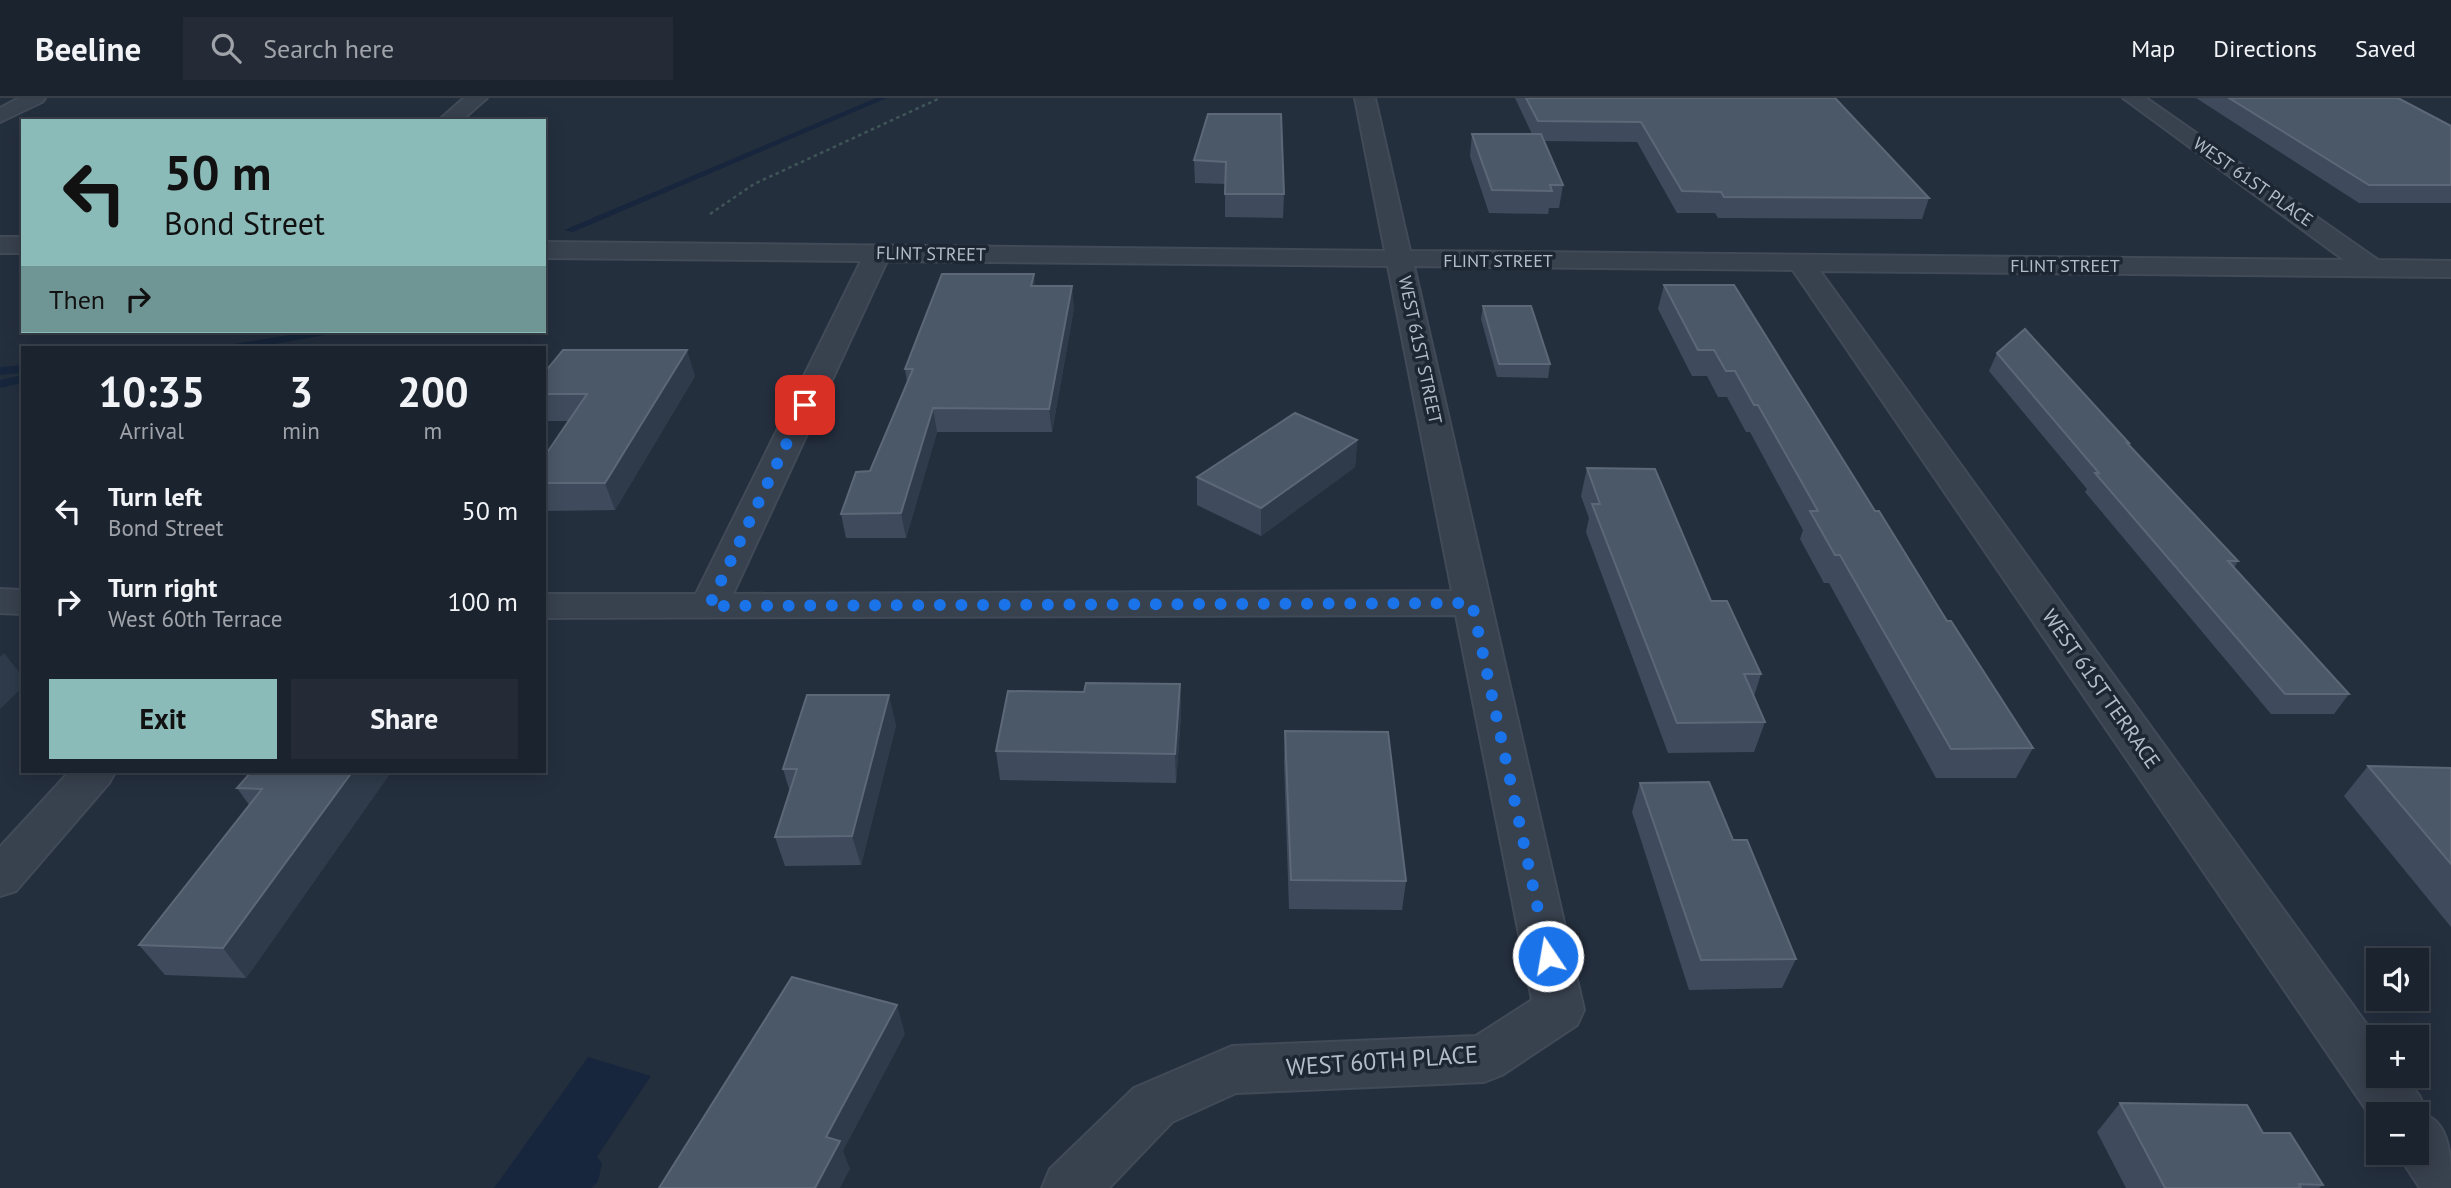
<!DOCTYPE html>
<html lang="en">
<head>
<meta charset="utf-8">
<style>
	body { margin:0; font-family:"PT Sans",sans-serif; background:#242b36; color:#f1f3f6; height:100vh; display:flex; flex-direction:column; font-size:26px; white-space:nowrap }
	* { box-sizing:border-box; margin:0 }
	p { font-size:23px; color:#a0a4aa }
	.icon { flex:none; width:38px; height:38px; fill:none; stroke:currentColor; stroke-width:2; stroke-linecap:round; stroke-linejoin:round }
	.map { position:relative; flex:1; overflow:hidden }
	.side { position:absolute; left:21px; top:248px; width:525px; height:427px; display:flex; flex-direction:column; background:#1b232e; border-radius:0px; box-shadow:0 4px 18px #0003,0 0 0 2px #39404a }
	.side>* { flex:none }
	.top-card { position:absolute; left:21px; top:21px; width:525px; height:214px; border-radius:0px; box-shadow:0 4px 18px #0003,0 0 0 2px #39404a; background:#8bbbb9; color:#111; overflow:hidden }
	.buttons { position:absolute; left:2366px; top:850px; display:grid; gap:14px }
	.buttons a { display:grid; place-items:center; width:63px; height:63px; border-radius:0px; background:#1b232e; box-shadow:0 4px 18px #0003,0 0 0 2px #39404a; font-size:35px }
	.pin { position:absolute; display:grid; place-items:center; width:60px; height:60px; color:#fff; margin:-30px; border-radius:14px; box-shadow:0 4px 10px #0006 }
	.me { position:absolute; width:77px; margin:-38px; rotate:348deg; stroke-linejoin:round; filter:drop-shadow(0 0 5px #0008) }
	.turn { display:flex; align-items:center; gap:24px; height:147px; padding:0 28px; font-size:32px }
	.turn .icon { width:91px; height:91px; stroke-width:2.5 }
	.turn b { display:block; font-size:49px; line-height:60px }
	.then { display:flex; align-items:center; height:66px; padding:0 28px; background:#0003; gap:14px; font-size:26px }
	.eta { display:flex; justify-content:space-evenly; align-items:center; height:119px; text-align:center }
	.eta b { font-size:42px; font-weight:700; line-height:49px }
	.primary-button { display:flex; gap:14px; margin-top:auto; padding:14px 28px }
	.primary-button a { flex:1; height:80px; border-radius:0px; background:#8bbbb9; color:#111; font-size:28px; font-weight:700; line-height:80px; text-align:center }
	.primary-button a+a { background:#242b36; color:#f1f3f6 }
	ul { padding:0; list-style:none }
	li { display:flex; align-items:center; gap:21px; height:91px; padding:0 28px }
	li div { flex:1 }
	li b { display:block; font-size:26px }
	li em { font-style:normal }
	header { display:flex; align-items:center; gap:42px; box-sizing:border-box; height:98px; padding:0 35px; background:#1b232e; border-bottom:2px solid #39404a }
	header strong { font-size:33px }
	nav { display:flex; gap:38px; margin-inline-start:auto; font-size:24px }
	.search { width:490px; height:63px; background:#242b36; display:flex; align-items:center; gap:18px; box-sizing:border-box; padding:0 24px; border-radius:0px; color:#a0a4aa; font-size:26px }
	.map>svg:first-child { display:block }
	.water { fill:#17263c }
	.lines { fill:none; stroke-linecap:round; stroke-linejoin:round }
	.stream { fill:#17263c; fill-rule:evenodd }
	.minor-casing { stroke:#414a57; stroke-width:4 }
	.path { stroke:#3f5557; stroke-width:2.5; stroke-dasharray:3.5 3.5; stroke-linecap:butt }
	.minor { fill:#38414e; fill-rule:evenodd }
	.wall { fill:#3f4b5c }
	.shaded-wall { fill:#2f3b4b }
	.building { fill:#4b5868; stroke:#5c6777; stroke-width:2 }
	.route { stroke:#1a73e8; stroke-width:12; stroke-dasharray:0 21.6 }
	.labels { text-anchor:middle; stroke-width:7; stroke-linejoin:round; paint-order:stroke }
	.far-street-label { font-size:18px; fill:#b4bcc9; stroke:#1d2633 }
	.street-label { font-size:21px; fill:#b4bcc9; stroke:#1d2633 }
	.near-street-label { font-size:24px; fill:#b4bcc9; stroke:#1d2633 }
</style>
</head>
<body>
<header>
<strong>Beeline</strong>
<div class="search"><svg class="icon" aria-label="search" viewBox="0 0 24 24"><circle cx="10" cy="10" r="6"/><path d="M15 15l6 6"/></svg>Search here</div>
<nav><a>Map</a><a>Directions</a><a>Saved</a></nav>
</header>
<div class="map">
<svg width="2451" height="1090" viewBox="0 0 2451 1090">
	<rect width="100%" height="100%" fill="#242f3e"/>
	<polygon class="water" points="588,959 651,978 597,1059 602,1065 598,1084 591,1090 494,1090"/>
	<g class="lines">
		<g class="stream">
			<polygon points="876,0 887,0 573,134 564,132"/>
			<polygon points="313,233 337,233 331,236 253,250 228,250 234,246"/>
			<polygon points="23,267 23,275 0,277 0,269"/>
			<polygon points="23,277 23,285 0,290 0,282"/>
		</g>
		<defs>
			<g id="minor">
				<polygon points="19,0 45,0 42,4 0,24 0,10"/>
				<polygon points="464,0 487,0 461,23 438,23"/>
				<path d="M 1355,0 L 1375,0 L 1410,153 L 2344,162 L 2123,0 L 2146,0 L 2378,162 L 2451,163 L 2451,179 L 1820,173 L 2378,942 L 2378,978 L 2405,978 L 2420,999 L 2428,1018 C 2451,1029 2451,1064 2451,1090 L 2420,1090 L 2397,1055 L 2417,1055 L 2417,1017 L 2378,1017 L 2378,1029 L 1793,172 L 1414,168 L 1584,912 L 1577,927 L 1502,977 L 1484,984 L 1236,995 L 1172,1024 L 1109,1090 L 1042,1090 L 1050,1071 L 1134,990 L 1232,948 L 1476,938 L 1532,902 L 1456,517 L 544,520 L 544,496 L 696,496 L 861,163 L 544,160 L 544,144 L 1385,153 ZM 887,163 L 1388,168 L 1452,493 L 733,496 Z"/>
				<rect x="0" y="139" width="23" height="16"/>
				<polygon points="0,491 23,492 23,516 0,515"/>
				<polygon points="69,674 115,674 109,685 16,793 0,798 0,749"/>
			</g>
		</defs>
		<use href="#minor" class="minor-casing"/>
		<polyline class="path" points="710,116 754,86 940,0"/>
		<use href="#minor" class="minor"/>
	</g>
	<g class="wall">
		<polygon points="1515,0 1835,0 1929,100 1922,121 1718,120 1715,115 1677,115 1637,44 1544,43 1563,87 1559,110 1549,110 1548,116 1489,115 1470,58 1472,36 1532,36"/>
		<polygon points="2196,0 2398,0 2451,28 2451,105 2359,105"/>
		<polygon points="1208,16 1284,96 1283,120 1225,119 1225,86 1195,85 1194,62"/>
		<polygon points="1664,187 1875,413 2033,650 2016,680 1936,680 1829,485 1824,485 1800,441 1803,432 1750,334 1746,334 1727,299 1718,299 1707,278 1692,278 1658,211"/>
		<polygon points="1035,188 1074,210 1052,334 937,334 906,440 846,440 841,416 870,373 907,284 905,271"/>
		<polygon points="1483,208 1550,266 1548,280 1497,279 1481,221"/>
		<polygon points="1997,255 2129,345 2129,347 2238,463 2234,470 2349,596 2334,616 2271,616 2085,394 2087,391 1989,273"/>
		<polygon points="544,275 695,278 615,412 544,413 544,359 569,323 544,323"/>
		<polygon points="1357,342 1355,369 1261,438 1197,407 1197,379"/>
		<polygon points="1587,370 1761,576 1754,598 1765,624 1754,654 1668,655 1586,434 1589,420 1581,398"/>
		<polygon points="1180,586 1181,616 1176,685 1000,682 996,653 1084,594"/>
		<polygon points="896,627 861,767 785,768 775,739 790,694 783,671"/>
		<polygon points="1285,633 1406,783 1402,812 1289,811 1284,663"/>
		<polygon points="2368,668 2451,670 2451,829 2344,698"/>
		<polygon points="251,674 391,674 246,880 165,877 139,847 250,708 237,690"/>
		<polygon points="1640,685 1733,742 1796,861 1782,890 1689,892 1632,714"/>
		<polygon points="2120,1005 2263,1035 2323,1087 2319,1090 2126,1090 2097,1034"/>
	</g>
	<g class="shaded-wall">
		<polygon points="1034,176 1036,198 1031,188"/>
		<polygon points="1072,188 1074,210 1052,334 1049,311"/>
		<polygon points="687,252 695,278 615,412 605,385"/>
		<polygon points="933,310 937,334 906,440 901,415"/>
		<polygon points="1357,342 1355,369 1261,438 1261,410"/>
		<polygon points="4,555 23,579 23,589 0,611 0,559"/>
		<polygon points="1180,586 1181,616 1176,685 1175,656"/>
		<polygon points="889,597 896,627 861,767 852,738"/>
		<polygon points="352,674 391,674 246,880 223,850"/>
		<polygon points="897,907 905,936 843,1053 850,1071 840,1090 815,1090 826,1039"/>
	</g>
	<g class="building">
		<polygon points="1526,0 1835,0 1929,100 1724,99 1721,94 1682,93 1641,24 1538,23"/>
		<polygon points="2229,0 2398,0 2451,28 2451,87 2369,87"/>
		<polygon points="1208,16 1281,16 1284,96 1225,96 1226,64 1194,62"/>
		<polygon points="1472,36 1541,36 1563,87 1550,87 1552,93 1492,92"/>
		<polygon points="942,176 1034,176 1031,188 1072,188 1049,311 933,310 901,415 841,416 856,374 870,373 913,271 905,271"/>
		<polygon points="1664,187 1734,187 1875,413 1879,413 1947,523 1951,523 2033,650 1951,651 1840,457 1835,457 1810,413 1818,413 1758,307 1754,307 1735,273 1726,273 1714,252 1698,252"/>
		<polygon points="1483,208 1531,208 1550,266 1499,266"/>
		<polygon points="2025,231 2129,345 2127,345 2238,463 2228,463 2349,596 2285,596 2095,375 2099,375 1997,255"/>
		<polygon points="563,252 687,252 605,385 544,385 544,359 587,296 544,296 544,275"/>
		<polygon points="1295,315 1357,342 1261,410 1197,379"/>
		<polygon points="1587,370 1655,371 1711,503 1727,503 1761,576 1744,576 1765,624 1677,625 1592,406 1600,406"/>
		<polygon points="1086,585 1180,586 1175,656 996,653 1008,593 1084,594"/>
		<polygon points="807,597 889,597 852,738 775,739 797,671 783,671"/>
		<polygon points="1285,633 1388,634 1406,783 1291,782"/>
		<polygon points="2368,668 2451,670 2451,766"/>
		<polygon points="251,674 352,674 223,850 139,847 262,691 237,690"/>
		<polygon points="1709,684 1733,742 1747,742 1796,861 1701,862 1640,685"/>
		<polygon points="792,879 897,907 826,1039 840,1043 815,1090 659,1090"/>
		<polygon points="2120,1005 2247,1007 2263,1035 2290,1035 2323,1087 2299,1086 2301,1090 2165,1090"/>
	</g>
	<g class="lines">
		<polyline class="route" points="805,307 709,508 1472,505 1548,858"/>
	</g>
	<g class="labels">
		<g class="far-street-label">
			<text transform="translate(2253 84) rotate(35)" y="6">WEST 61ST PLACE</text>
			<text transform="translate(931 156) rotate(1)" y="6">FLINT STREET</text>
			<text x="1498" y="169">FLINT STREET</text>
			<text x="2065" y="174">FLINT STREET</text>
			<text transform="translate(1420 252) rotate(78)" y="6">WEST 61ST STREET</text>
		</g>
		<g class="street-label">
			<text transform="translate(2101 591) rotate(55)" y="7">WEST 61ST TERRACE</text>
		</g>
		<g class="near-street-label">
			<text transform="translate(1382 963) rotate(-4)" y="8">WEST 60TH PLACE</text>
		</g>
	</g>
</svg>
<div class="buttons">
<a><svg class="icon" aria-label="sound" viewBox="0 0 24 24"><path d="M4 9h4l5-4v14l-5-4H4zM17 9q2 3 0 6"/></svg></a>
<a>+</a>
<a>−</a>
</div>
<div class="pin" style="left:805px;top:307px;background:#d93025"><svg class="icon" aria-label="arrive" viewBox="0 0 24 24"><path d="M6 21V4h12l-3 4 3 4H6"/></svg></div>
<svg class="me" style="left:1548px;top:858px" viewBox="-20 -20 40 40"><circle r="17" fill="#1a73e8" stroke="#fff" stroke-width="3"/><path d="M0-11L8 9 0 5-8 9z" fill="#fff"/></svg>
<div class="top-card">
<div class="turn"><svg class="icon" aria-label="left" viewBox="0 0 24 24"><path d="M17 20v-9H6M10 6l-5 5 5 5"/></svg><div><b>50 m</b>Bond Street</div></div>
<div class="then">Then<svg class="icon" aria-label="right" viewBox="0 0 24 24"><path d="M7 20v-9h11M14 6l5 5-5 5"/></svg></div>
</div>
<section class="side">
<div class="eta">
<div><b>10:35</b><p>Arrival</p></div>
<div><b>3</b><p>min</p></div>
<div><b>200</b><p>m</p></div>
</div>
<ul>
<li><svg class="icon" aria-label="left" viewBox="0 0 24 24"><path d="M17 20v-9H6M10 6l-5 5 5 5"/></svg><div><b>Turn left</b><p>Bond Street</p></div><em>50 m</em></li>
<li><svg class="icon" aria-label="right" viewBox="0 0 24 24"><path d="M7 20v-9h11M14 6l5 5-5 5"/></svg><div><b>Turn right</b><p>West 60th Terrace</p></div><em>100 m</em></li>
</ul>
<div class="primary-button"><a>Exit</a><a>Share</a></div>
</section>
</div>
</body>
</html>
